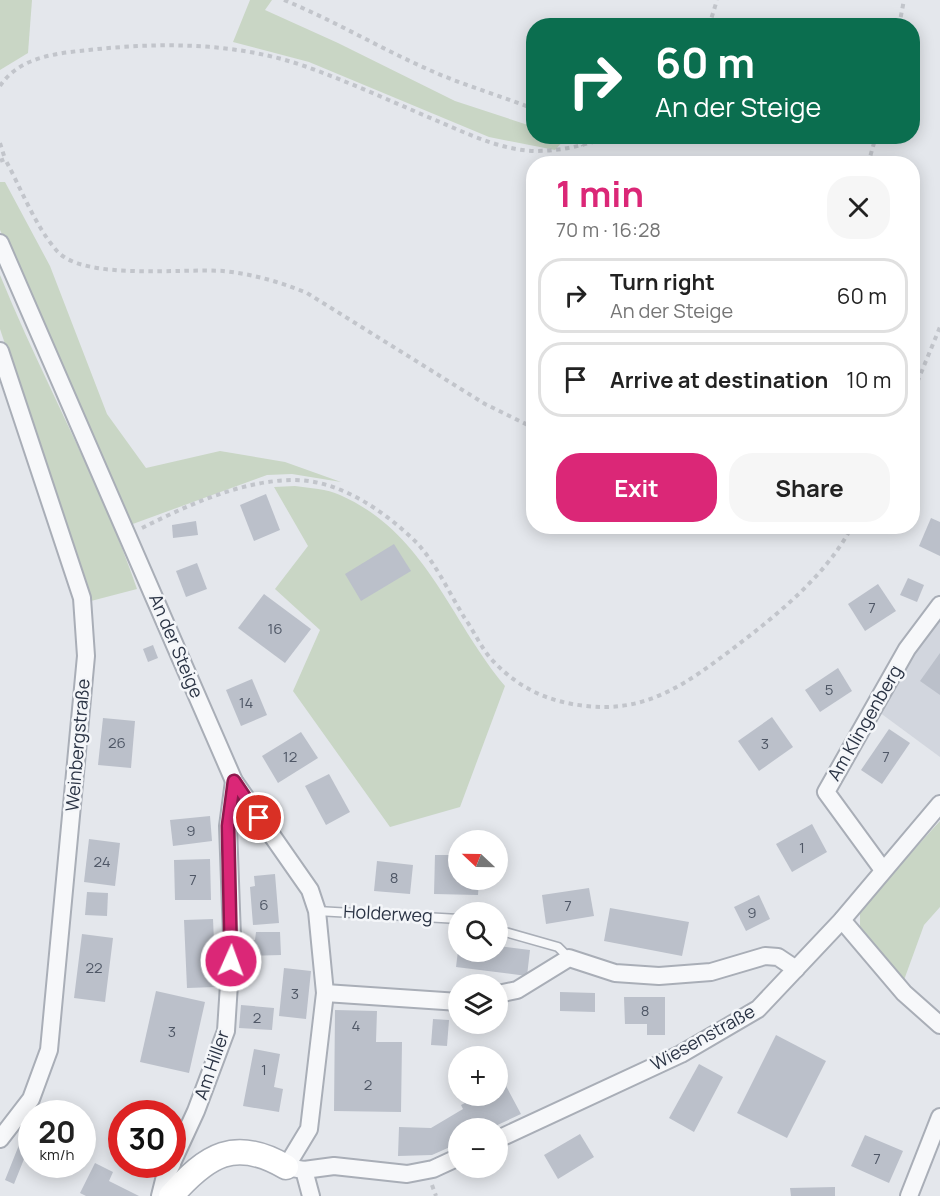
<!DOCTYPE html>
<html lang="en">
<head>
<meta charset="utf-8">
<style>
	body { margin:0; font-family:Manrope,sans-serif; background:#f6f6f6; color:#222; height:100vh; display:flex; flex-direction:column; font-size:22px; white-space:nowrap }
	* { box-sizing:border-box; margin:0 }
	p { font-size:20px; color:#767676 }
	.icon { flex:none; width:33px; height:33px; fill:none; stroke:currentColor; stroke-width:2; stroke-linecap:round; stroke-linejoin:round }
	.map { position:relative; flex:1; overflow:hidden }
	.details { position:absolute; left:526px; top:156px; width:394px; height:378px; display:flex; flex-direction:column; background:#fff; border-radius:24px; box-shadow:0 3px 15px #0003 }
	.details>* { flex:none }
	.guide { position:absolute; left:526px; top:18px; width:394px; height:126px; border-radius:24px; box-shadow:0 3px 15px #0003; background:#0b6e4f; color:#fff; overflow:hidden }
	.needle { width:39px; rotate:292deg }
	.controls { position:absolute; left:448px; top:830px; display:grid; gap:12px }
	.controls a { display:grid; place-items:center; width:60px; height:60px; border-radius:50%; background:#fff; box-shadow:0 3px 15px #0003; font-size:30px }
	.speed { position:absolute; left:18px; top:1100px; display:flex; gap:12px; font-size:30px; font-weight:700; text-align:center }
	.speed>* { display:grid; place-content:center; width:78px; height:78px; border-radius:50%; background:#fff; box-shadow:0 3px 15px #0003; line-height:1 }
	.speed small { font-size:15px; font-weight:400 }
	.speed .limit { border:9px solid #d22; background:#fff; color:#111 }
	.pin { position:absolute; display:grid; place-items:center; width:51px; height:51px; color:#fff; margin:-26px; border:3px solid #fff; border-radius:50%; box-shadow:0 2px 6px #0007 }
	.me { position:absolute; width:66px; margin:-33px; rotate:2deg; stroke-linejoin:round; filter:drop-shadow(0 0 4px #0008) }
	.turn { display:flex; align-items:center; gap:21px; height:126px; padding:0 30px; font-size:27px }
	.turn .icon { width:78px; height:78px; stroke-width:2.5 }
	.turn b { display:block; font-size:42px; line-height:51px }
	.round { display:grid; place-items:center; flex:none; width:63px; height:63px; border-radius:24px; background:#f6f6f6 }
	.headline { display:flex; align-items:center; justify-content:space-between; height:102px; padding:0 30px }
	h1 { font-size:36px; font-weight:700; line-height:45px; color:#db2777 }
	.primary-button { display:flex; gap:12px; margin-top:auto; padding:12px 30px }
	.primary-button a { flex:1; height:69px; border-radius:24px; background:#db2777; color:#fff; font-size:24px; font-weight:700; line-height:69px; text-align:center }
	.primary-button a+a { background:#f6f6f6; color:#222 }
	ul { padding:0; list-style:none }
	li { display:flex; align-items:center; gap:18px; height:75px; margin:0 12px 9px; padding:0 18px; border:3px solid #e0e0e0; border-radius:24px }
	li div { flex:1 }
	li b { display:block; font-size:22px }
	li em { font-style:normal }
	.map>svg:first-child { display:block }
	.built { fill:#d2d6de }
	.green { fill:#c9d6c5 }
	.building { fill:#bbc0ca }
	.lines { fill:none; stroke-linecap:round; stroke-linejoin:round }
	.lane-casing { stroke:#a9aeb7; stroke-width:11 }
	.street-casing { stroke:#a9aeb7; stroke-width:20 }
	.secondary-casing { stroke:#a9aeb7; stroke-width:27 }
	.path { stroke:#c2c5cb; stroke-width:4; stroke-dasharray:4.5 4.5; stroke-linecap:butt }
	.lane { stroke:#f7f8fa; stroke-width:8 }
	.street { stroke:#f7f8fa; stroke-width:16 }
	.secondary { stroke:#fff; stroke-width:24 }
	.route-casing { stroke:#8e194d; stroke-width:15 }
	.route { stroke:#db2777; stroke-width:10 }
	.labels { text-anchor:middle; stroke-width:5; stroke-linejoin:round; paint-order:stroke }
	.number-label { font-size:15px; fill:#4f5766 }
	.street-label { font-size:18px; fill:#2b3445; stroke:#f4f6f9 }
</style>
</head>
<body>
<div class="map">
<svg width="940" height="1196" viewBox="0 0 940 1196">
	<rect width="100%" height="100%" fill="#e4e7ec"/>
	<polygon class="built" points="940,617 940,757 879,712 912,655"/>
	<g class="green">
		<polygon points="0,0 32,0 28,53 0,70"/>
		<polygon points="250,0 272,0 265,10 338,43 455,101 534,127 534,136 567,137 555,150 489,137 309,62 233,42"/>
		<polygon points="0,182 5,182 50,266 107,414 146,468 220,451 285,462 341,482 292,474 267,475 130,525 0,230"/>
		<path d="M 0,275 C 43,381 100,481 137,589 L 91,601 L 0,329 Z"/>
		<path d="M 295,486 C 310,488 327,489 340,495 C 426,533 449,619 505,686 L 460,807 L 390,827 L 293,691 L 320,630 L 275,589 L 308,546 L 274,487 Z"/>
		<polygon points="940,821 940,907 924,925 904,980 860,929 860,909"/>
	</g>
	<g class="building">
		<polygon points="266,494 280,530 254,541 240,505"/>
		<polygon points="931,518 940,522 940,556 919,546"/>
		<polygon points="196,521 198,535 173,538 172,525"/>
		<polygon points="394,544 411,571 361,601 345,574"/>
		<polygon points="197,563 207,589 186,597 176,571"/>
		<polygon points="908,578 924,585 917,602 900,595"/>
		<polygon points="878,584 896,611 865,631 848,604"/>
		<polygon points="264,594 311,629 285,663 238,628"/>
		<polygon points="153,645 158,658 148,662 143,649"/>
		<polygon points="940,653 940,695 920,681"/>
		<polygon points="838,668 852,691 820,712 805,690"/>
		<polygon points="252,679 267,715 241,726 226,690"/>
		<polygon points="772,717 793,747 759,771 738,741"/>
		<polygon points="103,718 135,721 131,768 98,765"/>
		<polygon points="889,729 910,743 882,784 861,770"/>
		<polygon points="301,732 318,758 278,783 262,756"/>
		<polygon points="329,774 350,812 326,825 305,786"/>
		<polygon points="210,816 212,841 173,846 170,820"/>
		<polygon points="812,824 827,852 792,872 776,844"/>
		<polygon points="89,839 120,843 115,886 84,882"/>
		<polygon points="435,855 459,855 459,879 479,879 478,895 434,894"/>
		<polygon points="210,859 211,900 175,900 174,860"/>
		<polygon points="377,861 413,865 410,894 374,891"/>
		<polygon points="275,874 279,923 253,925 250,887 255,886 254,876"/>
		<polygon points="589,888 594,916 546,924 542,895"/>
		<polygon points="87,892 108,893 107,916 85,915"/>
		<polygon points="759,895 770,919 746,931 734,907"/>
		<polygon points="610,908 689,922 682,956 604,941"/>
		<polygon points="213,919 216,987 187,988 184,920"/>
		<polygon points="256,932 280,932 281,955 247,956 247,940 255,940"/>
		<polygon points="82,934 113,938 105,1002 74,998"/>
		<polygon points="498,946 530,950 527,976 456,967 458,951 498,951"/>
		<polygon points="284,968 311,971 306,1019 279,1016"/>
		<polygon points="156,991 205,1002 189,1073 140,1062"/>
		<polygon points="560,992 595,993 595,1012 560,1011"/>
		<polygon points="624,997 665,997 665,1035 647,1035 647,1024 625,1024"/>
		<polygon points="241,1005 274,1008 272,1030 239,1028"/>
		<polygon points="335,1010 377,1011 376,1042 402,1042 401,1112 334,1111"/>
		<polygon points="433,1019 449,1020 447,1046 431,1045"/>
		<polygon points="776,1035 826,1061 787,1138 737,1113"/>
		<polygon points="254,1049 280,1054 274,1087 283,1089 279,1112 243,1106"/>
		<polygon points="699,1064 723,1077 694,1132 669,1118"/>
		<polygon points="505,1084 521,1114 491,1128 459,1128 459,1143 432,1155 398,1156 399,1127 431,1128 463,1109 461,1105 481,1095 498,1095 498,1087"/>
		<polygon points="580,1134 594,1157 558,1179 544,1155"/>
		<polygon points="865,1135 903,1151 889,1183 851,1166"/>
		<polygon points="19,1145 28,1149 14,1184 5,1180"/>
		<polygon points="95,1163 113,1172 109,1181 139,1196 86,1196 80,1193"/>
		<polygon points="835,1187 835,1196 791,1196 790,1188"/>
	</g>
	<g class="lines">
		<defs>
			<g id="lane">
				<polyline points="317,911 459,919"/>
				<polyline points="498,930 558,947 569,958"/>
			</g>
			<g id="street">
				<polyline points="0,243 234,781 310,890 317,911 325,993 309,1129 286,1167 304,1170 334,1166 407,1174 433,1169 459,1157"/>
				<polyline points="0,351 82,598 86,656 49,1050 31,1099 0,1139"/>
				<polyline points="883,870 826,792 907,649 940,605"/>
				<polyline points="842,920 904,993 940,1025"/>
				<polyline points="325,993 459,1002"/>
				<polyline points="498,994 517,990 569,958 615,973 659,976 711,972 765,956 778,957 796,969"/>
				<polyline points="498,1139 681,1054 758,1009 842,920 940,804"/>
				<polyline points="172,1163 196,1111 226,1031 232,937 228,826 234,781"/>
				<polyline points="304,1170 311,1196"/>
				<polyline points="160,1196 164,1180 172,1164"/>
				<polyline points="909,1196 940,1117"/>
			</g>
			<path id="secondary" d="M 171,1196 C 207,1155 235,1137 286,1167"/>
		</defs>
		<use href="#lane" class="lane-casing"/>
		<use href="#street" class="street-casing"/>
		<use href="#secondary" class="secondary-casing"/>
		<g class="path">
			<path d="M 284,0 C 335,21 383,50 434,72 C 466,86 501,96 534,109"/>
			<polyline points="709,26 717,0"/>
			<polyline points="899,26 904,0"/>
			<path d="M 0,86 C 19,57 57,53 89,50 C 162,42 239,42 310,68 C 354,84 397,104 440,122 C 470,135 502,150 535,151 C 562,151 586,145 611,136"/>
			<polyline points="580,136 583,146"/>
			<polyline points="0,143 5,159"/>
			<path d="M 0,161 L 5,159 C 21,188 35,226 57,251 C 84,281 183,268 223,271 C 253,274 280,282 307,293 L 485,404 L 534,428"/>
			<polyline points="868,164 876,136"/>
			<polyline points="914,390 940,327"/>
			<path d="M 142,528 C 188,505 240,481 292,480 C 339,479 386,512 418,544 C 436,564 450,594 464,617 C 474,631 482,650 494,662 C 520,689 549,702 586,706 C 637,712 674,692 715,662 C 763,626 824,581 852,526"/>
			<polyline points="432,1185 436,1196"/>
		</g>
		<use href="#lane" class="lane"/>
		<use href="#street" class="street"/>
		<use href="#secondary" class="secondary"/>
	</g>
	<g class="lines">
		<defs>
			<polyline id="route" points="231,961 228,826 234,781 259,818"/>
		</defs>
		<use href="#route" class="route-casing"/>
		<use href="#route" class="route"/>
	</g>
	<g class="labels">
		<g class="number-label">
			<text x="872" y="613">7</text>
			<text x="275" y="634">16</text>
			<text x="829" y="695">5</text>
			<text x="246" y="708">14</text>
			<text x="117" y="748">26</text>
			<text x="765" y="749">3</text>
			<text x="290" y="762">12</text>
			<text x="886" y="762">7</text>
			<text x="191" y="836">9</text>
			<text x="802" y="853">1</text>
			<text x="102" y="867">24</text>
			<text x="394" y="883">8</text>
			<text x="193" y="885">7</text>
			<text x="264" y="910">6</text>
			<text x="568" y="911">7</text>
			<text x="752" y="918">9</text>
			<text x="94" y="973">22</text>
			<text x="295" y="999">3</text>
			<text x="645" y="1016">8</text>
			<text x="257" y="1023">2</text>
			<text x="356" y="1031">4</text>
			<text x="172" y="1037">3</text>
			<text x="264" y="1075">1</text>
			<text x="368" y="1090">2</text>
			<text x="877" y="1164">7</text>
		</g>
		<g class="street-label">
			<text transform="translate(176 646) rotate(67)" y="6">An der Steige</text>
			<text transform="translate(865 723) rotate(-60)" y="6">Am Klingenberg</text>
			<text transform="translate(78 745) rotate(-85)" y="6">Weinbergstraße</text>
			<text transform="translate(388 914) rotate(3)" y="6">Holderweg</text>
			<text transform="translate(703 1038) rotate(-29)" y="6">Wiesenstraße</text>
			<text transform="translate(212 1065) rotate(-71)" y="6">Am Hiller</text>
		</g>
	</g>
</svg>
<div class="controls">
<a><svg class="needle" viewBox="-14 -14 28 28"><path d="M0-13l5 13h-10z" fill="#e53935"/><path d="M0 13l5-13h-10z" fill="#767676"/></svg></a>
<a><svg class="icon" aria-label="search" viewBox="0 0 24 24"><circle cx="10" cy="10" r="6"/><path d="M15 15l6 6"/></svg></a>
<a><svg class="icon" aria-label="layers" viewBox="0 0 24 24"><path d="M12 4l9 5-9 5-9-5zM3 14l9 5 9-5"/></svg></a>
<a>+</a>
<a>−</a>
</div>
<div class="speed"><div>20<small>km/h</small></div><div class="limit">30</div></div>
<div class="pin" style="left:259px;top:818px;background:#d93025"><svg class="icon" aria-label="arrive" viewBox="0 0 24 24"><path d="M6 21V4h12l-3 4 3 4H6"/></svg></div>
<svg class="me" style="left:231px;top:961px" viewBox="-20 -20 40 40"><circle r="17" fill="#db2777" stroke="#fff" stroke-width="3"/><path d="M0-11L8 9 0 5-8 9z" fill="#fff"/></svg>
<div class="guide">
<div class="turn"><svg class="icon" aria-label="right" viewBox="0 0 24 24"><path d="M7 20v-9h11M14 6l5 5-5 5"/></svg><div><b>60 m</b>An der Steige</div></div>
</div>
<section class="details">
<div class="headline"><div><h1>1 min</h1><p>70 m · 16:28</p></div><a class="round"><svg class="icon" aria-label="close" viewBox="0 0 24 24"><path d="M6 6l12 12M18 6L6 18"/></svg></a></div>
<ul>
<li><svg class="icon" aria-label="right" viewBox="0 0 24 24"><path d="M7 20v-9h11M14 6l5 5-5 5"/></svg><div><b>Turn right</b><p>An der Steige</p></div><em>60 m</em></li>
<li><svg class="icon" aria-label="arrive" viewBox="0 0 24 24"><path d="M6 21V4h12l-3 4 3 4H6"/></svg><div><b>Arrive at destination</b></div><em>10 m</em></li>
</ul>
<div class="primary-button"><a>Exit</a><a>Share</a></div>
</section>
</div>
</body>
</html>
